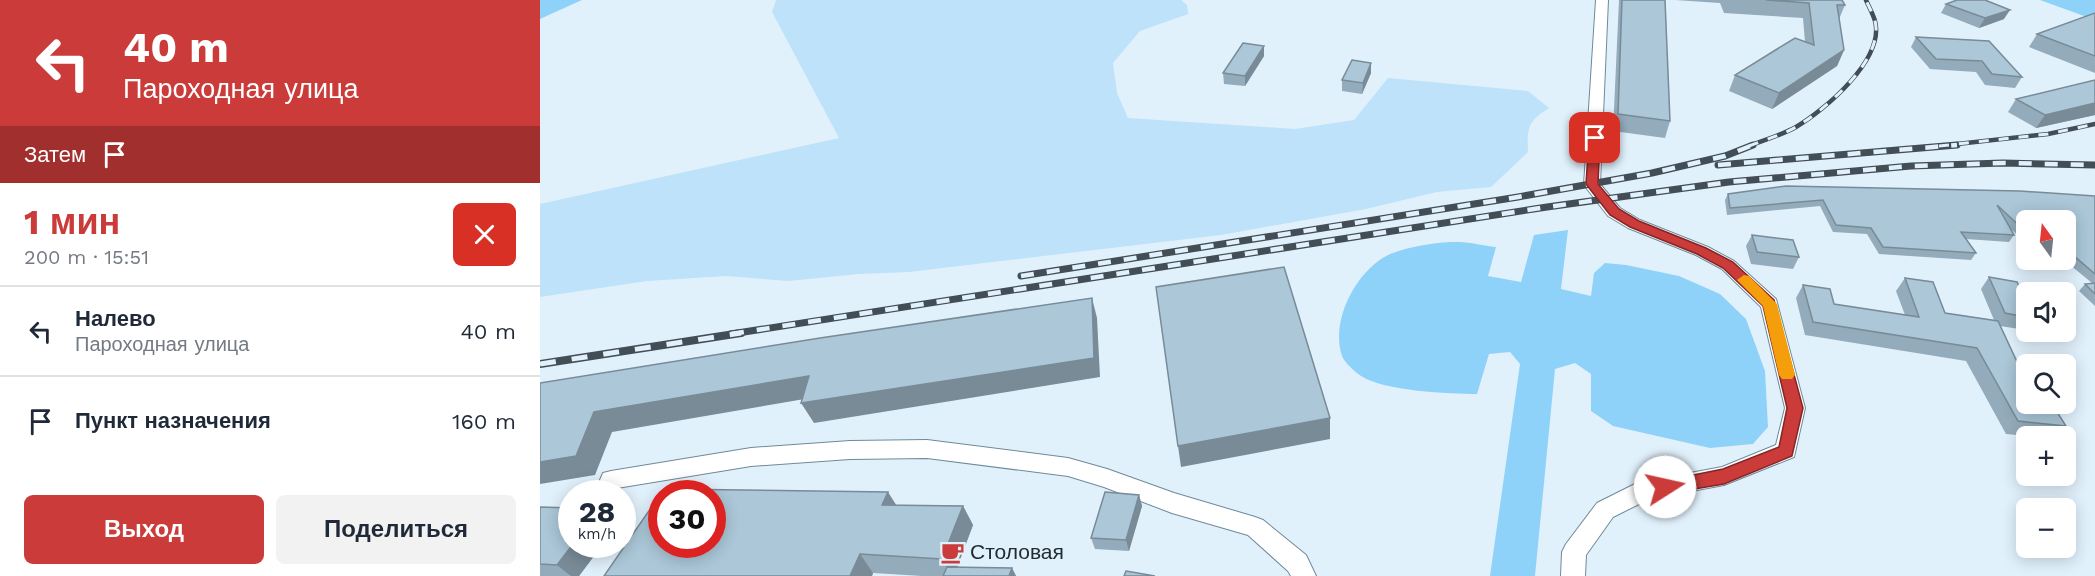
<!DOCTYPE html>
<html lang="ru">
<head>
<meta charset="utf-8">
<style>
	body { margin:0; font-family:"Work Sans",sans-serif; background:#f2f2f3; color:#1f2937; height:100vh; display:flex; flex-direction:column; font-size:22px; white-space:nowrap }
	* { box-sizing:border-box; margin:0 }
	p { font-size:20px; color:#747a83 }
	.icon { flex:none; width:33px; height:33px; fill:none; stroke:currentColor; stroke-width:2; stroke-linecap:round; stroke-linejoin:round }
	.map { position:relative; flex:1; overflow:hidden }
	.details { display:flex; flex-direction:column; background:#fff; width:540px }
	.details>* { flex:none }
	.top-card { background:#ca3b3a; color:#fff; overflow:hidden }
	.needle { width:39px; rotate:345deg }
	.tools { position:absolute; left:1476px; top:210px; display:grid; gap:12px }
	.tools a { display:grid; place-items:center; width:60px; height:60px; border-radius:9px; background:#fff; box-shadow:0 3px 15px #0003; font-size:30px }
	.speed { position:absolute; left:18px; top:480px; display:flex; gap:12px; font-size:30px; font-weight:700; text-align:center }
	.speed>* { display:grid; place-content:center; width:78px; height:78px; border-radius:50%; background:#fff; box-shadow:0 3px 15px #0003; line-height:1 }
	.speed small { font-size:15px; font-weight:400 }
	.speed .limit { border:9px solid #d22; background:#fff; color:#111 }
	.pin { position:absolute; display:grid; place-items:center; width:51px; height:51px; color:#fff; margin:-26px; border-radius:12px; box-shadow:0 3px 9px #0006 }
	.me { position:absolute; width:66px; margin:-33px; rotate:80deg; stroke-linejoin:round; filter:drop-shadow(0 0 4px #0008) }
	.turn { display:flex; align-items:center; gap:21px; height:126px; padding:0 24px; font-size:27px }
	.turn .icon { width:78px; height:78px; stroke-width:2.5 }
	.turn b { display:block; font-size:42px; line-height:51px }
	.then { display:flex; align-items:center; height:57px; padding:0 24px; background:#0003; gap:12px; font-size:22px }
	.round { display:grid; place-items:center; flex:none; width:63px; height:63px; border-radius:9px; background:#f2f2f3 }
	.summary { display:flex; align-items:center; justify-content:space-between; height:102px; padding:0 24px }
	h1 { font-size:36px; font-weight:700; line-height:45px; color:#ca3b3a }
	.button { display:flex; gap:12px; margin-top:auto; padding:12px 24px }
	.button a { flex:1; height:69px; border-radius:9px; background:#ca3b3a; color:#fff; font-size:24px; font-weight:700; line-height:69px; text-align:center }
	.button a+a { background:#f2f2f3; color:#1f2937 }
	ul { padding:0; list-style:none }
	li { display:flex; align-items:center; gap:18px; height:90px; padding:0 24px; border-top:2px solid #e0e1e3 }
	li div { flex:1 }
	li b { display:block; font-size:22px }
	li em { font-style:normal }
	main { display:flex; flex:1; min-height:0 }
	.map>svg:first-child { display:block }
	.green { fill:#bde2f9 }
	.water { fill:#8fd2f9 }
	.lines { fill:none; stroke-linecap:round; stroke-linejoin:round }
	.minor-casing { stroke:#6f8999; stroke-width:2 }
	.minor { fill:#fff; fill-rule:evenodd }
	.rail-far2-casing { stroke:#424d55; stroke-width:4.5 }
	.rail-far1-casing { stroke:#424d55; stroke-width:7 }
	.rail-casing { stroke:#424d55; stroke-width:8 }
	.rail-far2 { stroke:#e1f1fc; stroke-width:3; stroke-dasharray:10; stroke-linecap:butt }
	.rail-far1 { stroke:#e1f1fc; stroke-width:4.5; stroke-dasharray:13; stroke-linecap:butt }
	.rail { stroke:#e1f1fc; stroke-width:5; stroke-dasharray:16; stroke-linecap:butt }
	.wall { fill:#93abba }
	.shaded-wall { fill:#788b97 }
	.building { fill:#abc7d8; stroke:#788b97; stroke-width:1.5; fill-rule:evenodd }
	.route { fill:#ca3b3a; stroke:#832626; stroke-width:1.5 }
	.slow { fill:#f59e0b }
	.labels { text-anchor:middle; stroke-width:4.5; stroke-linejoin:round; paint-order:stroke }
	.near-poi-label { font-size:21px; fill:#202b32; stroke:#e1f1fc; text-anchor:start }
</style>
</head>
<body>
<main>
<section class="details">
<div class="top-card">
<div class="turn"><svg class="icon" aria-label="left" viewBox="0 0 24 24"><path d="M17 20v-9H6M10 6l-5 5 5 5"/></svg><div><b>40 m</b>Пароходная улица</div></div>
<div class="then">Затем<svg class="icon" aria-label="arrive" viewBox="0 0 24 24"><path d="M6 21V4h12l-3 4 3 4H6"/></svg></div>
</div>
<div class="summary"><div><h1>1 мин</h1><p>200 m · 15:51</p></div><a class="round" style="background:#d93025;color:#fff"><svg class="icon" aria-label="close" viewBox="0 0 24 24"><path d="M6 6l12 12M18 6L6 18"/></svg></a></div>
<ul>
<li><svg class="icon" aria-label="left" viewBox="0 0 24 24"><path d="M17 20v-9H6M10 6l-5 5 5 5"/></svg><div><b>Налево</b><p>Пароходная улица</p></div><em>40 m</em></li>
<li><svg class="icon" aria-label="arrive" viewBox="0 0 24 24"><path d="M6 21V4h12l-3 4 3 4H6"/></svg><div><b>Пункт назначения</b></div><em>160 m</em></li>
</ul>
<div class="button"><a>Выход</a><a>Поделиться</a></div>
</section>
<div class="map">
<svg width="1555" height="576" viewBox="0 0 1555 576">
	<rect width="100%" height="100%" fill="#e1f1fc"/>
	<path class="green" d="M 236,0 L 641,0 L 647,5 L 648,14 L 600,31 L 573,63 L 577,93 L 588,118 L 755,129 L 814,120 L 848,78 L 988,91 L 1009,108 C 988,121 987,128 988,152 L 951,187 L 897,192 L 826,209 L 681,235 L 369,272 L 319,274 L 248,281 L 186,276 L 107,281 L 0,297 L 0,204 L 299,138 L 232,12 Z"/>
	<g class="water">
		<polygon points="0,0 42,0 0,19"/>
		<polygon points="1500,0 1555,0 1555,20"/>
		<path d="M 1028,230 L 1021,289 L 1051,296 L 1054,273 L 1065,263 L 1086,265 L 1139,276 L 1180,294 L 1206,319 L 1225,371 L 1228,427 L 1213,444 L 1170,448 L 1073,426 L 1051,411 L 1051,374 L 1035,363 L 1015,369 L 995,576 L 950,576 L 980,364 L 970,352 L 949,354 L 937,394 C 909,394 844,391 821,376 C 815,372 804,362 802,356 C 790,321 816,271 848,255 C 864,247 901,241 919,242 C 931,242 944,246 956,247 L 948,276 L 981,282 L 994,235 Z"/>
	</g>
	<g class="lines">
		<defs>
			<g id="minor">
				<polygon points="1056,0 1068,0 1060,184 1080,208 1100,220 1168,247 1194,261 1236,299 1265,408 1254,457 1184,485 1109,499 1073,517 1046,555 1045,576 1021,576 1022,552 1026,544 1057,503 1097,483 1182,467 1236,445 1245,408 1221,307 1182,269 1156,255 1088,228 1068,216 1044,185"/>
				<polygon points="387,440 528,458 567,469 634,493 715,517 723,520 766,555 776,576 751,576 748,571 708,535 632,513 564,487 528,476 387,458 310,459 211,466 71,489 63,487 60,480 63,473 71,471 211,448 310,441"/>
			</g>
		</defs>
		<use href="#minor" class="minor-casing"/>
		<use href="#minor" class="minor"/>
		<defs>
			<g id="rail-far2">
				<path d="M 1209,146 C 1224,140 1242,135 1256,127 C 1285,110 1345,59 1335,21 C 1333,14 1329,7 1326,0"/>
				<polyline points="1399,146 1508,134 1555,124"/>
			</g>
			<g id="rail-far1">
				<polyline points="1178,165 1417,145"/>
				<polyline points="481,276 978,197 1112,173 1185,156 1213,145"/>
				<polyline points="191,334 1007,207 1189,182 1371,166 1463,163 1555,165"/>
			</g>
			<polyline id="rail" points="0,364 201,333"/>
		</defs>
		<use href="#rail-far2" class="rail-far2-casing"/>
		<use href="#rail-far1" class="rail-far1-casing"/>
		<use href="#rail" class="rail-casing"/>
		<use href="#rail-far2" class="rail-far2"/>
		<use href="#rail-far1" class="rail-far1"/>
		<use href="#rail" class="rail"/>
	</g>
	<g class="wall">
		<polygon points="1079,0 1125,0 1130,121 1125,138 1073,131"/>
		<polygon points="1135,0 1302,0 1305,5 1299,19 1304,50 1297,66 1232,109 1189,91 1195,75 1265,42 1263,18 1184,13 1180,3"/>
		<polygon points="1406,4 1464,19 1439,28 1401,13"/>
		<polygon points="1555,13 1555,73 1489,47 1497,34"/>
		<polygon points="1376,37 1482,77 1475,88 1445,85 1436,72 1390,69 1371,47"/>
		<polygon points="724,46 724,56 705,86 684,84 683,73"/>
		<polygon points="831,63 831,73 822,94 802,91 802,80"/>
		<polygon points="1555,80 1555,115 1496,128 1468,112 1476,99"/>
		<polygon points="1188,194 1555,196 1555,306 1539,291 1545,284 1552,283 1524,260 1526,260 1526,220 1486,220 1486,243 1470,228 1474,235 1469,242 1426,239 1436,253 1431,260 1339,254 1327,234 1293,232 1280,206 1187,215 1185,200"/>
		<polygon points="1212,235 1259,257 1253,269 1211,264 1206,246"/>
		<polygon points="1449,277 1486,292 1486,330 1460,326 1479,366 1526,426 1516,436 1488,436 1466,434 1426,361 1265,335 1256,298 1263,285 1294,304 1365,315 1356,291 1365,278 1405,313 1454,320 1441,289"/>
		<polygon points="1526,312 1533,324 1523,336 1496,332 1526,332"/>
		<polygon points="599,495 602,506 589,551 555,549 551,538"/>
		<polygon points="356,505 423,506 433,525 417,567 472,568 476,576 382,576 333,573 332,576 64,576"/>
		<polygon points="0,507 32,544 63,544 39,576 0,576"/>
	</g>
	<g class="shaded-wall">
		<polygon points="1470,10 1464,19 1439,28 1445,18"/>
		<polygon points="724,46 724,56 705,86 705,76"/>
		<polygon points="1304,50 1297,66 1232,109 1239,93"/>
		<polygon points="831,63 831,73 822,94 823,83"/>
		<polygon points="1555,103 1555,115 1496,128 1505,115"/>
		<polygon points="552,298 557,318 560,377 274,423 261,403"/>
		<polygon points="269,376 282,396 72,432 55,475 0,484 0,462 54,412"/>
		<polygon points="790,418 790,439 641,467 638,446"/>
		<polygon points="348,492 360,511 342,505"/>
		<polygon points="599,495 602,506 589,551 586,540"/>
		<polygon points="423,506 433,525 414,576 412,576 402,559"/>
		<polygon points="33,544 63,544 39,576 31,576 17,565"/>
		<polygon points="320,554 333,573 332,576 310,576"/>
		<polygon points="472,568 476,576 469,576"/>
	</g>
	<g class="building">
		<polygon points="1082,0 1125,0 1130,121 1078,114"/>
		<polygon points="1226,0 1302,0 1305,5 1297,5 1304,50 1239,93 1195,75 1255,38 1274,45 1269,3"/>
		<polygon points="1417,0 1445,0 1470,10 1445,18 1406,4"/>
		<polygon points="1555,13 1555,56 1497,34"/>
		<polygon points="1376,37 1449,41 1482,77 1452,74 1442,61 1396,59"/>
		<polygon points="703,43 724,46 705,76 683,73"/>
		<polygon points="812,60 831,63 823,83 802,80"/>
		<polygon points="1555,80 1555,103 1505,115 1476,99"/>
		<polygon points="1246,186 1480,191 1555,196 1555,274 1526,249 1526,220 1486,220 1486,232 1457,205 1474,235 1421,232 1436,253 1343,247 1331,228 1296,225 1283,200 1190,208 1188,194"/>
		<polygon points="1212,235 1253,240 1259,257 1217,252"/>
		<polygon points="744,267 790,418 638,446 616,287"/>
		<polygon points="1449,277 1477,282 1481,290 1501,292 1486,292 1486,317 1465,313"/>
		<polygon points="1365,278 1393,282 1405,313 1458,321 1479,366 1486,367 1486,404 1512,404 1526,426 1478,421 1437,348 1273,322 1263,285 1290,289 1294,304 1379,317"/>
		<polygon points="1555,283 1555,294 1545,284"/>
		<polygon points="552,298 554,358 261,403 269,376 54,412 36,456 0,462 0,383 280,338"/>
		<polygon points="1526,312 1533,324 1526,323"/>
		<path d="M 124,489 L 348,492 L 342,505 L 423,506 L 402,559 L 320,554 L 310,576 L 64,576 ZM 122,494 L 172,494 L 172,544 L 122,544 Z"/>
		<polygon points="565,492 599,495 586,540 551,538"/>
		<polygon points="0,507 32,508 32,544 33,544 17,565 0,564"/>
		<polygon points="407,567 472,568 469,576 403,576"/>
		<polygon points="586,571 615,576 584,576"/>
	</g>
	<polygon class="route" points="1055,135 1060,138 1058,184 1079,209 1099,221 1166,248 1193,262 1234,300 1263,408 1252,456 1184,484 1125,494 1119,492 1116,487 1119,482 1183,469 1239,447 1247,408 1223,306 1183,268 1157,254 1090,227 1070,215 1046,184 1049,138"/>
	<polygon class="slow" points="1204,275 1209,276 1237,304 1255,375 1252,379 1242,379 1239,375 1223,306 1197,280"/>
	<defs>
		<symbol id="cafe-bare" viewBox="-9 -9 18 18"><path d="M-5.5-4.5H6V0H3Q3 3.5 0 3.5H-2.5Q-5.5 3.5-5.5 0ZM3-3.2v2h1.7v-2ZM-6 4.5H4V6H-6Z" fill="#ca3b3a" stroke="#e1f1fc" stroke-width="2.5" paint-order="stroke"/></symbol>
	</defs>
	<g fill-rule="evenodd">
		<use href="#cafe-bare" x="396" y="536" width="33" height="33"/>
	</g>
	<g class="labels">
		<g class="near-poi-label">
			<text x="430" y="559">Столовая</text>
		</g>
	</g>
</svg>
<div class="tools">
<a><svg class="needle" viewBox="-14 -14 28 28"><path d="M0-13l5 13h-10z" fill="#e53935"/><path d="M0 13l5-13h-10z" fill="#747a83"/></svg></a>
<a><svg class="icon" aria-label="sound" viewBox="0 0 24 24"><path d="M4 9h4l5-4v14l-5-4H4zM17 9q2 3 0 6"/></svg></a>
<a><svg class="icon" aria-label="search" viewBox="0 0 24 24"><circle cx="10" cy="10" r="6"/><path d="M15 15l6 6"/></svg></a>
<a>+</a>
<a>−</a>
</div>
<div class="speed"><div>28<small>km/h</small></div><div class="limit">30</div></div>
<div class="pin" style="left:1055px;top:138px;background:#d93025"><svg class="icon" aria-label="arrive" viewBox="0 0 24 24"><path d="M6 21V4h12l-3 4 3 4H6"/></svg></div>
<svg class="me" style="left:1125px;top:487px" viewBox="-20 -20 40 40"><circle r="19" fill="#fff"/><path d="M0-13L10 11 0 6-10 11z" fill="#ca3b3a"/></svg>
</div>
</main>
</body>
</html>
